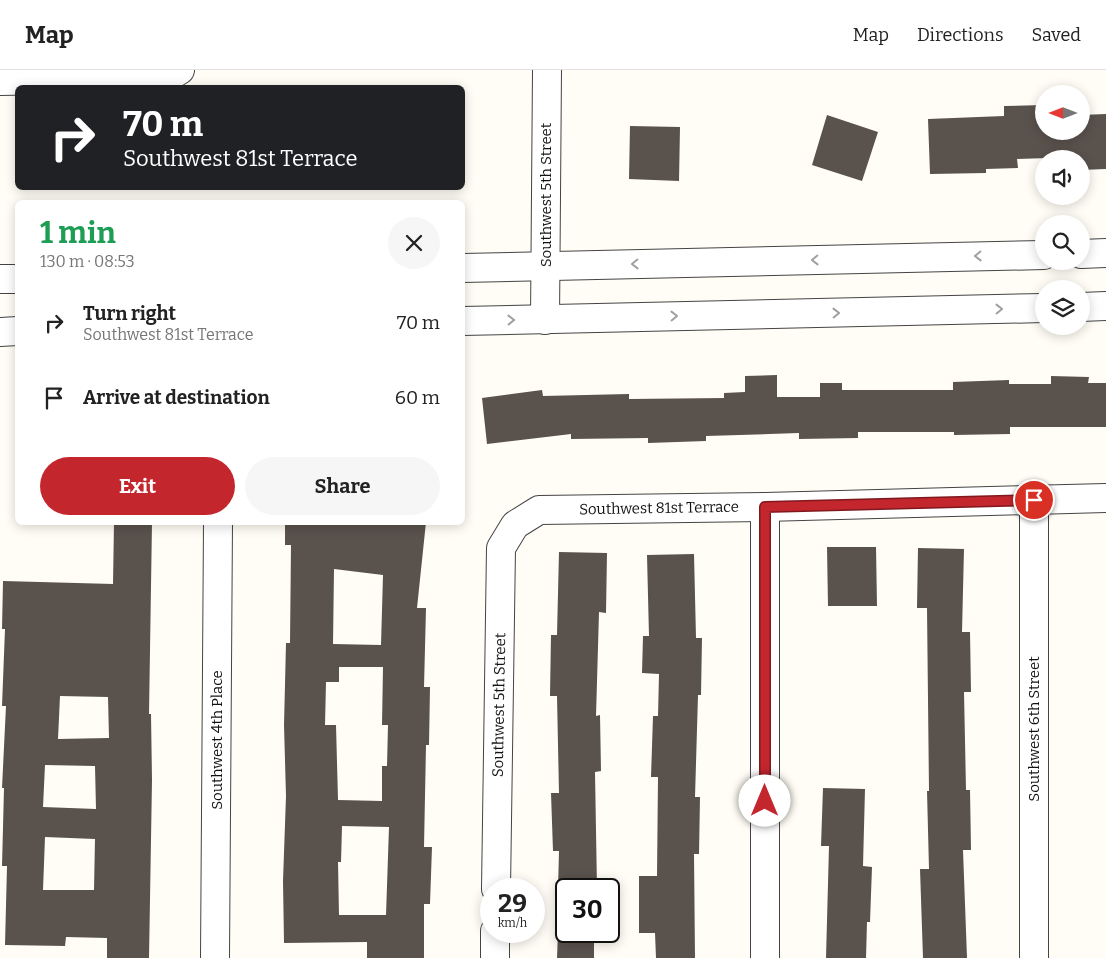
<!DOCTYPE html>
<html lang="en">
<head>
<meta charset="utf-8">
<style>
	body { margin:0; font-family:Bitter,serif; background:#f6f6f6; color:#222; height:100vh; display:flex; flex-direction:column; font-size:19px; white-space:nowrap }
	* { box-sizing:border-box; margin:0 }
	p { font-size:16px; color:#767676 }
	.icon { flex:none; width:28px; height:28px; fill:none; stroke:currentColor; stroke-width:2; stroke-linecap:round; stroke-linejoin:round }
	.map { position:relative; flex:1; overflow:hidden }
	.panel { position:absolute; left:15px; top:130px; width:450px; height:325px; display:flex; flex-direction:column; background:#fff; border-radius:8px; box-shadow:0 2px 12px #0003 }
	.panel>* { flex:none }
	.banner { position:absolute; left:15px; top:15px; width:450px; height:105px; border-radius:8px; box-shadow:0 2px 12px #0003; background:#202124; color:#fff; overflow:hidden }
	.needle { width:32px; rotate:270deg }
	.controls { position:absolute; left:1035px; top:15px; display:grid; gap:10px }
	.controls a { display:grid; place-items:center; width:55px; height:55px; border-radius:50%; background:#fff; box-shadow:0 2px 12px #0003; font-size:25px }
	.speed { position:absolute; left:480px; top:808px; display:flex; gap:10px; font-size:25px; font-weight:700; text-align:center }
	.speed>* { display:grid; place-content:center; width:65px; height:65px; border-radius:50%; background:#fff; box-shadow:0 2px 12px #0003; line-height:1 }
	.speed small { font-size:12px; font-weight:400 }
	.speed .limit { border:2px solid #111; border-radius:8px; background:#fff; color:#111 }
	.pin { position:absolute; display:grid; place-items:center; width:42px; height:42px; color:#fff; margin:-21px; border:2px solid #fff; border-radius:50%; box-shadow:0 1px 5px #0007 }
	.me { position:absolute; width:55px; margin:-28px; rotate:0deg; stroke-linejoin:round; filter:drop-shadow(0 0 4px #0008) }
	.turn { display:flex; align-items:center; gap:18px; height:105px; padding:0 25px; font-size:22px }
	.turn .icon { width:65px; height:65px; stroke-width:2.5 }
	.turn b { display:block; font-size:35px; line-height:42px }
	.round { display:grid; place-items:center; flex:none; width:52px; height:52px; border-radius:26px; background:#f6f6f6 }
	.summary { display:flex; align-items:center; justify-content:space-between; height:85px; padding:0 25px }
	h1 { font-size:30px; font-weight:700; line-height:38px; color:#1e9e55 }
	.action { display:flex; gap:10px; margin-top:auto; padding:10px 25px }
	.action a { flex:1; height:58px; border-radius:30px; background:#c4262e; color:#fff; font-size:20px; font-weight:700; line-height:58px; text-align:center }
	.action a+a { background:#f6f6f6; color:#222 }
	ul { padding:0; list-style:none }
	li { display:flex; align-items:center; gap:15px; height:75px; padding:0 25px }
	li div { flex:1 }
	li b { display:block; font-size:19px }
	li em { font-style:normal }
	header { display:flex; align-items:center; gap:30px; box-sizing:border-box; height:70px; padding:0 25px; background:#fff; border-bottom:1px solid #e0e0e0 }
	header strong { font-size:24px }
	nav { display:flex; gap:28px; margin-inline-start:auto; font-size:18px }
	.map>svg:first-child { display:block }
	.building { fill:#5a524d; fill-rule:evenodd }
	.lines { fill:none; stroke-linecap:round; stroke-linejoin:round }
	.minor-casing { stroke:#444; stroke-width:30 }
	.minor { stroke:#fff; stroke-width:28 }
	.oneway { stroke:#a0a0a0 }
	.route-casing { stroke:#7f191e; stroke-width:12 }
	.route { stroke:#c4262e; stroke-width:9 }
	.labels { text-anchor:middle; stroke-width:5; stroke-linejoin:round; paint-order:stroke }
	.street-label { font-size:15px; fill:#111; stroke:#fff }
</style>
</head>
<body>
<header>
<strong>Map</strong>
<nav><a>Map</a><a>Directions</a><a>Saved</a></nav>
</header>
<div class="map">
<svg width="1106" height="888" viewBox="0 0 1106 888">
	<rect width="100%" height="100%" fill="#fffdf5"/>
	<g class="building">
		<polygon points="1044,35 1044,61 1081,61 1081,45 1106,44 1106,99 1081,100 1080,87 1017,89 1018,98 986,99 986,103 930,104 928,49 1004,46 1004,36"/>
		<polygon points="827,45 878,62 862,111 812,95"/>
		<polygon points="630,56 680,57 679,111 629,109"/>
		<polygon points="777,305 777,327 820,327 820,313 842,313 842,320 953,320 953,312 1009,310 1009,314 1051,314 1051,306 1089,307 1088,313 1106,313 1106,357 1010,357 1010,364 954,365 954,362 858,362 858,368 799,369 799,363 706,366 706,371 648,373 648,368 571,369 571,364 487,374 482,328 542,320 543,326 629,324 629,329 724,328 724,323 745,322 745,306"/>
		<path d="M 114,452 L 152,452 L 149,644 L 151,644 L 152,710 L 149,888 L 107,888 L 107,868 L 66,867 L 65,876 L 5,875 L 7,796 L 2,796 L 4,718 L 2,718 L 6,636 L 2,636 L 5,559 L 2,559 L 3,511 L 113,514 ZM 60,626 L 108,627 L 109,668 L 58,669 ZM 45,695 L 95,696 L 96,739 L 43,737 ZM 45,767 L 95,769 L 94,820 L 43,820 Z"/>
		<path d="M 285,452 L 426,452 L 417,538 L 426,538 L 424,617 L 430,617 L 429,675 L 426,675 L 424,777 L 432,777 L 430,834 L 424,834 L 424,888 L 367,888 L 367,872 L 284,873 L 283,811 L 286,726 L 284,655 L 286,573 L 290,573 L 291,475 L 285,475 ZM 334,499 L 383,505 L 381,575 L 333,574 ZM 339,597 L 383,597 L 382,655 L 388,655 L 387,696 L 382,696 L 382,731 L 338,730 L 336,655 L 325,655 L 326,612 L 339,612 ZM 342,756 L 389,757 L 386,845 L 339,845 L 338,792 L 341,792 Z"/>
		<polygon points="827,477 876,477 877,536 828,536"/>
		<polygon points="918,478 964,479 962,562 970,562 971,622 964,622 966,720 970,720 971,780 963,780 967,888 923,888 920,799 929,799 927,721 929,721 927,538 917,538"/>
		<polygon points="559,482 607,483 606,543 599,542 596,646 600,645 601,701 595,702 597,819 558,819 559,781 553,781 551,723 559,723 557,626 550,626 551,565 557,565"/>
		<polygon points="694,484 696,568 702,568 701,625 698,625 695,727 700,727 699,784 694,784 695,888 656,888 655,863 639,863 639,806 657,806 658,707 651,707 653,646 658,646 659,604 642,603 643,566 649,566 647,485"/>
		<polygon points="823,718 865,719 863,796 872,797 870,852 867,852 866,888 826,888 829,776 821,776"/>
		<polygon points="558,861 594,861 594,888 557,888"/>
	</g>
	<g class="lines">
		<defs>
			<g id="minor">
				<polyline points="0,11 167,8 180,0"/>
				<polyline points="1081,184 1106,183"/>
				<polyline points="462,198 1044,185"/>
				<polyline points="0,209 18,209"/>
				<polyline points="1081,237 1106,236"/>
				<polyline points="545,250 547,0"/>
				<polyline points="462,251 1044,238"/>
				<polyline points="0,262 18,261"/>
				<polyline points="496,819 501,478 515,455 539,440 765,437 1106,428"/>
				<polyline points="215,888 218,452"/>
				<polyline points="495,888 495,861"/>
				<polyline points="765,888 765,437"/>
				<polyline points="1034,888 1034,430"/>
			</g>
		</defs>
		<use href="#minor" class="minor-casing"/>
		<use href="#minor" class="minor"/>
	</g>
	<defs><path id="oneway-chevron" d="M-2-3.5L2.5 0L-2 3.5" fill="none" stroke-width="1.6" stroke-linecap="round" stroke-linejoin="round" transform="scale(1.25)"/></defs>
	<g class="oneway">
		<use href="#oneway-chevron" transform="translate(978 186) rotate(179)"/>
		<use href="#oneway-chevron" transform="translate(815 190) rotate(179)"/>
		<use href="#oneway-chevron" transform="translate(635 194) rotate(179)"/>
		<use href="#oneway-chevron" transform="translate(999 239) rotate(-1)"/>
		<use href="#oneway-chevron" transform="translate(836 243) rotate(-1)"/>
		<use href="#oneway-chevron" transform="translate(674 246) rotate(-1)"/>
		<use href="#oneway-chevron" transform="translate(511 250) rotate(-1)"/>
	</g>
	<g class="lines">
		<defs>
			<polyline id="route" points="765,731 765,437 1034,430"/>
		</defs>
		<use href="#route" class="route-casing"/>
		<use href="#route" class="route"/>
	</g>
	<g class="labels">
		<g class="street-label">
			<text transform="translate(546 125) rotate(-90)" y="5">Southwest 5th Street</text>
			<text transform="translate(659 438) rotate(-1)" y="5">Southwest 81st Terrace</text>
			<text transform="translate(499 635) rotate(-89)" y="5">Southwest 5th Street</text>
			<text transform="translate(1034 659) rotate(-90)" y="5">Southwest 6th Street</text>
			<text transform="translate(217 670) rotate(-90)" y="5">Southwest 4th Place</text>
		</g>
	</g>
</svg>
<div class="controls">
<a><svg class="needle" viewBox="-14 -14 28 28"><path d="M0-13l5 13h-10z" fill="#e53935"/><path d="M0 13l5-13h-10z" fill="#767676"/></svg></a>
<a><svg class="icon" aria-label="sound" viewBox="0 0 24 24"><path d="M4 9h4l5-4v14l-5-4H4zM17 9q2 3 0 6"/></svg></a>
<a><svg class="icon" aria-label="search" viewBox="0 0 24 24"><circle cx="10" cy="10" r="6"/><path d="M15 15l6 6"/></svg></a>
<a><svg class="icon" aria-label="layers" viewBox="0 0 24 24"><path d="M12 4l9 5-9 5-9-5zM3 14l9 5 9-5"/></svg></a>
</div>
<div class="speed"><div>29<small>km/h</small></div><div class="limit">30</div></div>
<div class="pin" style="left:1034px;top:430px;background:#d93025"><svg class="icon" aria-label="arrive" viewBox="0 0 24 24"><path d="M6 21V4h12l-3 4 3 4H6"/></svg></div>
<svg class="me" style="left:765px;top:731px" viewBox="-20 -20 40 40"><circle r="19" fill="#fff"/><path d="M0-13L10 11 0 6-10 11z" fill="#c4262e"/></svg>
<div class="banner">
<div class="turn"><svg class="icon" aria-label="right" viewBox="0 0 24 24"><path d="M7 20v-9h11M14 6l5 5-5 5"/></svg><div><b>70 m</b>Southwest 81st Terrace</div></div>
</div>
<section class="panel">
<div class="summary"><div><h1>1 min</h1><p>130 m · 08:53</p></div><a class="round"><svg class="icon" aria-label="close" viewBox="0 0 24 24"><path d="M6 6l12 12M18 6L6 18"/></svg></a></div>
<ul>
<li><svg class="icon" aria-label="right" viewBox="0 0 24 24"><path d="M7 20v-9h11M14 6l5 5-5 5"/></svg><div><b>Turn right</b><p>Southwest 81st Terrace</p></div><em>70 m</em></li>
<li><svg class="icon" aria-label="arrive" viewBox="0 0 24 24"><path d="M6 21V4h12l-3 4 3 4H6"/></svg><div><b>Arrive at destination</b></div><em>60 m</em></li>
</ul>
<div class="action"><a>Exit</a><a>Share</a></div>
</section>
</div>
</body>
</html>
